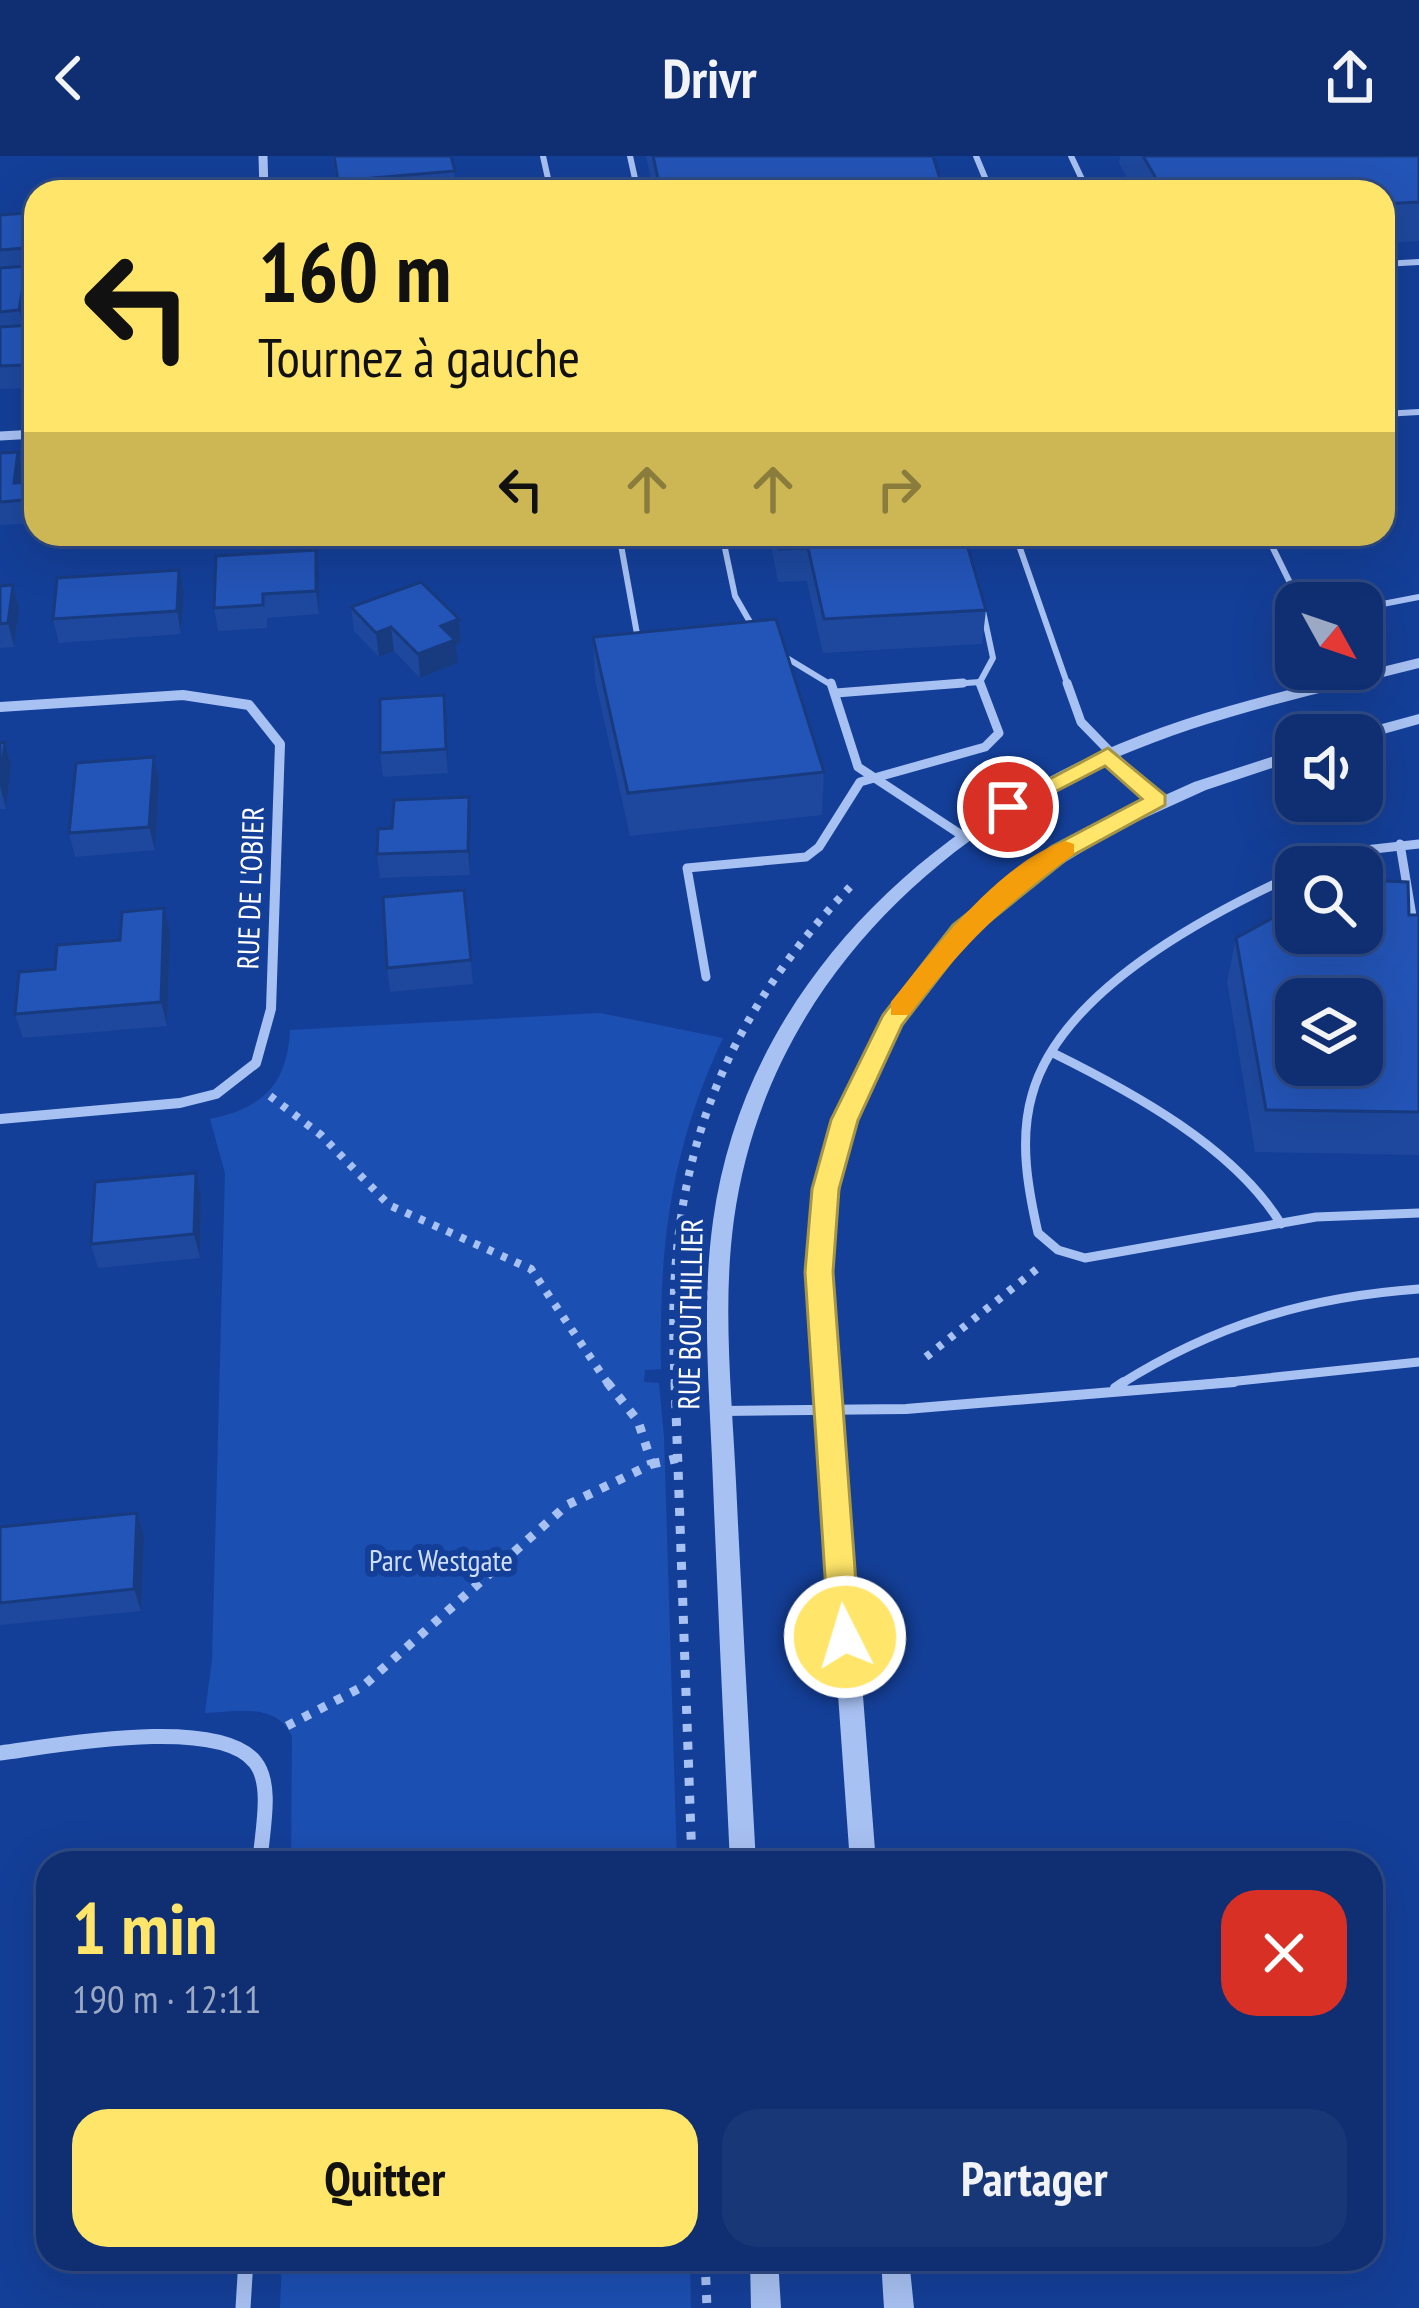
<!DOCTYPE html>
<html lang="fr">
<head>
<meta charset="utf-8">
<style>
	body { margin:0; font-family:"PT Sans Narrow",sans-serif; background:#183777; color:#f1f3f6; height:100vh; display:flex; flex-direction:column; font-size:45px; white-space:nowrap }
	* { box-sizing:border-box; margin:0 }
	p { font-size:39px; color:#9ba9c4 }
	.icon { flex:none; width:66px; height:66px; fill:none; stroke:currentColor; stroke-width:2; stroke-linecap:round; stroke-linejoin:round }
	.map { position:relative; flex:1; overflow:hidden }
	.panel { position:absolute; left:36px; top:1695px; width:1347px; height:420px; display:flex; flex-direction:column; background:#0f2f72; border-radius:36px; box-shadow:0 12px 48px #0002,0 0 0 3px #2f4a84 }
	.panel>* { flex:none }
	.top-card { position:absolute; left:24px; top:24px; width:1371px; height:366px; border-radius:36px; box-shadow:0 12px 48px #0002,0 0 0 3px #2f4a84; background:#ffe569; color:#111; overflow:hidden }
	.needle { width:78px; rotate:130deg }
	.tools { position:absolute; left:1275px; top:426px; display:grid; gap:24px }
	.tools a { display:grid; place-items:center; width:108px; height:108px; border-radius:24px; background:#0f2f72; box-shadow:0 12px 48px #0002,0 0 0 3px #2f4a84; font-size:60px }
	.pin { position:absolute; display:grid; place-items:center; width:102px; height:102px; color:#fff; margin:-51px; border:6px solid #fff; border-radius:50%; box-shadow:0 3px 12px #0007 }
	.me { position:absolute; width:132px; margin:-66px; rotate:355deg; stroke-linejoin:round; filter:drop-shadow(0 0 9px #0008) }
	.turn { display:flex; align-items:center; gap:42px; height:252px; padding:0 36px; font-size:54px }
	.turn .icon { width:156px; height:156px; stroke-width:2.5 }
	.turn b { display:block; font-size:84px; line-height:102px }
	.lanes { display:flex; align-items:center; height:114px; padding:0 36px; background:#0003; justify-content:center; gap:60px; direction:ltr }
	.lanes .off { opacity:.35 }
	.round { display:grid; place-items:center; flex:none; width:126px; height:126px; border-radius:36px; background:#183777 }
	.summary { display:flex; align-items:center; justify-content:space-between; height:204px; padding:0 36px }
	h1 { font-size:72px; font-weight:700; line-height:90px; color:#ffe569 }
	.primary-button { display:flex; gap:24px; margin-top:auto; padding:24px 36px }
	.primary-button a { flex:1; height:138px; border-radius:36px; background:#ffe569; color:#111; font-size:48px; font-weight:700; line-height:138px; text-align:center }
	.primary-button a+a { background:#183777; color:#f1f3f6 }
	header { display:flex; justify-content:space-between; align-items:center; height:156px; padding:0 36px; background:#0f2f72; font-size:54px; font-weight:700 }
	.map>svg:first-child { display:block }
	.green { fill:#1c4fb2 }
	.lines { fill:none; stroke-linecap:round; stroke-linejoin:round }
	.path-far1 { stroke:#a7c1f2; stroke-width:8; stroke-dasharray:6 9; stroke-linecap:butt }
	.path { stroke:#a7c1f2; stroke-width:9; stroke-dasharray:8 10; stroke-linecap:butt }
	.service-far2 { stroke:#a7c1f2; stroke-width:6 }
	.service-far1 { stroke:#a7c1f2; stroke-width:9 }
	.service { stroke:#a7c1f2; stroke-width:10 }
	.minor-far2 { stroke:#a7c1f2; stroke-width:9 }
	.minor-far1 { stroke:#a7c1f2; stroke-width:10 }
	.minor { stroke:#a7c1f2; stroke-width:15 }
	.tertiary { fill:#a7c1f2; fill-rule:evenodd }
	.wall { fill:#1e489d }
	.shaded-wall { fill:#183b80 }
	.building { fill:#2354b7; stroke:#183b80; stroke-width:3; fill-rule:evenodd }
	.route { fill:#ffe569; stroke:#a69544; stroke-width:3 }
	.slow { fill:#f59e0b }
	.labels { text-anchor:middle; stroke-width:12; stroke-linejoin:round; paint-order:stroke }
	.street-label { font-size:30px; fill:#fff; stroke:#143f98 }
	.park-label { font-size:30px; fill:#cfdefd; stroke:#143f98 }
</style>
</head>
<body>
<header><svg class="icon" aria-label="back" viewBox="0 0 24 24"><path d="M15 5l-7 7 7 7"/></svg>Drivr<svg class="icon" aria-label="share" viewBox="0 0 24 24"><path d="M12 15V3M7 8l5-5 5 5M5 13v7h14v-7"/></svg></header>
<div class="map">
<svg width="1419" height="2152" viewBox="0 0 1419 2152">
	<rect width="100%" height="100%" fill="#143f98"/>
	<g class="green">
		<path d="M 600,857 L 723,882 C 670,995 659,1089 661,1213 L 645,1214 L 644,1226 L 659,1227 L 664,1281 L 677,1707 L 291,1707 L 292,1580 C 276,1546 237,1556 205,1557 L 212,1504 L 225,1017 L 210,963 C 262,952 287,930 290,874 Z"/>
		<polygon points="282,2103 690,2103 691,2152 280,2152"/>
	</g>
	<g class="lines">
		<g class="path-far1">
			<polyline points="270,940 321,979 389,1049 531,1113 609,1229"/>
			<polyline points="926,1201 1038,1112"/>
			<path d="M 675,1229 C 663,1029 710,877 850,731"/>
		</g>
		<g class="path">
			<polyline points="675,1226 692,1707"/>
			<polyline points="652,1308 679,1302"/>
			<polyline points="287,1570 362,1531 567,1349 652,1308 638,1265 607,1226"/>
			<polyline points="705,2103 707,2152"/>
		</g>
		<g class="service-far2">
			<polyline points="543,0 551,36"/>
			<polyline points="630,0 638,36"/>
			<polyline points="976,0 991,36"/>
			<polyline points="1071,0 1088,36"/>
			<polyline points="1383,108 1419,106"/>
			<polyline points="1383,258 1419,256"/>
			<polyline points="619,378 639,489"/>
			<polyline points="722,378 735,440 754,473"/>
			<polyline points="1015,378 1068,530"/>
			<polyline points="1266,378 1300,447"/>
			<polyline points="1362,452 1419,441"/>
			<polyline points="777,496 833,530"/>
			<polyline points="980,526 993,502 983,455"/>
			<polyline points="924,530 980,526 982,530"/>
		</g>
		<g class="service-far1">
			<polyline points="831,527 858,611 963,680"/>
			<polyline points="1067,527 1081,566 1157,644"/>
			<polyline points="836,537 963,527"/>
			<polyline points="1400,688 1413,766"/>
			<polyline points="1311,711 1356,695 1419,688"/>
			<path d="M 1296,718 C 1206,759 1060,836 1032,939 C 1019,984 1028,1033 1038,1077 L 1058,1094 L 1085,1102 L 1316,1061 L 1419,1057"/>
			<polyline points="706,821 687,712 806,701 819,691 860,626 985,591 999,577 980,527"/>
			<path d="M 1053,897 C 1132,936 1234,991 1281,1068"/>
			<path d="M 1119,1229 C 1214,1169 1307,1141 1419,1133"/>
			<polyline points="1200,1229 1419,1206"/>
		</g>
		<g class="service">
			<polyline points="1115,1232 1124,1226"/>
			<polyline points="722,1255 906,1253 1234,1226"/>
		</g>
		<g class="minor-far2">
			<polyline points="263,0 264,36"/>
			<polyline points="0,280 36,278"/>
		</g>
		<polyline class="minor-far1" points="0,551 183,539 249,549 280,588 271,853 256,907 216,938 180,947 0,963"/>
		<g class="minor">
			<path d="M 0,1597 C 54,1590 218,1559 255,1606 C 274,1629 261,1679 260,1707"/>
			<polyline points="243,2152 246,2103"/>
		</g>
		<g class="tertiary">
			<path d="M 1419,502 L 1419,512 C 1317,538 1212,560 1115,602 C 919,687 764,847 734,1063 C 722,1150 732,1240 736,1326 C 742,1453 749,1580 756,1707 L 730,1707 C 724,1580 718,1454 713,1327 C 710,1240 701,1151 713,1065 C 743,847 904,685 1098,597 C 1199,551 1312,529 1419,502 Z"/>
			<polygon points="1419,558 1419,568 1362,584 1362,579 1353,579 1356,575"/>
			<polygon points="1296,593 1296,604 1206,634 1118,674 1039,722 970,779 914,845 872,920 843,1011 830,1116 876,1707 850,1707 808,1116 822,1011 852,920 899,837 957,770 1026,713 1105,666 1194,626"/>
			<polygon points="750,2103 778,2103 781,2152 751,2152"/>
			<polygon points="881,2103 909,2103 914,2152 884,2152"/>
		</g>
	</g>
	<g class="wall">
		<polygon points="332,0 451,0 457,36 338,36"/>
		<polygon points="646,0 933,0 944,36 654,36"/>
		<polygon points="1120,0 1419,0 1419,85 1383,87 1383,36 1135,36 1119,7"/>
		<polygon points="27,57 32,79 30,115 28,115 32,133 26,169 35,192 30,232 0,233 0,59"/>
		<polygon points="18,296 24,319 23,326 36,326 36,367 0,369 0,297"/>
		<polygon points="769,378 964,378 986,454 982,488 823,497 807,425 778,426"/>
		<polygon points="316,394 319,417 319,458 267,462 267,472 218,475 214,452"/>
		<polygon points="179,414 184,437 181,478 59,487 53,463"/>
		<polygon points="0,430 19,452 14,491 0,492"/>
		<polygon points="351,451 459,463 461,486 456,489 458,507 420,522 394,495 379,501 354,475"/>
		<polygon points="593,481 824,616 822,659 630,680 595,524"/>
		<polygon points="447,562 448,617 383,621 380,597"/>
		<polygon points="5,586 11,610 6,653 0,653 0,587"/>
		<polygon points="154,601 159,625 155,694 75,701 69,677"/>
		<polygon points="469,641 471,665 470,719 380,722 377,698 392,672"/>
		<polygon points="464,734 473,828 390,836 387,812"/>
		<polygon points="1409,759 1419,759 1419,999 1255,996 1227,825 1236,782"/>
		<polygon points="170,776 167,870 23,882 15,858 55,813 120,784"/>
		<polygon points="196,1017 201,1040 200,1102 98,1112 91,1088"/>
		<polygon points="0,1371 144,1380 141,1455 0,1469"/>
	</g>
	<g class="shaded-wall">
		<polygon points="27,57 32,79 30,115 25,92"/>
		<polygon points="27,110 32,133 25,177 19,154"/>
		<polygon points="30,169 35,192 30,232 25,209"/>
		<polygon points="18,296 24,319 21,344 14,327"/>
		<polygon points="316,394 319,417 319,458 316,435"/>
		<polygon points="179,414 184,437 181,478 177,455"/>
		<polygon points="13,429 19,452 14,491 8,467"/>
		<polygon points="459,463 461,486 456,489 458,507 420,522 418,498 441,470"/>
		<polygon points="391,471 394,495 379,501 376,477"/>
		<polygon points="444,539 447,562 448,617 446,593"/>
		<polygon points="5,586 11,610 6,653 0,630"/>
		<polygon points="154,601 159,625 155,694 149,671"/>
		<polygon points="469,641 471,665 470,719 468,695"/>
		<polygon points="164,752 170,776 167,870 161,846"/>
		<polygon points="196,1017 201,1040 200,1102 194,1078"/>
		<polygon points="137,1357 144,1380 141,1455 134,1433"/>
	</g>
	<g class="building">
		<polygon points="334,0 451,0 455,15 338,25"/>
		<polygon points="653,0 933,0 944,36 661,36"/>
		<polygon points="1143,0 1419,0 1419,46 1383,48 1383,36 1164,36"/>
		<polygon points="27,57 25,92 0,94 0,59"/>
		<polygon points="27,110 19,154 0,156 0,112"/>
		<polygon points="30,169 25,209 0,210 0,171"/>
		<polygon points="18,296 14,327 36,326 36,343 0,346 0,297"/>
		<polygon points="776,378 964,378 986,454 824,463 808,392 779,393"/>
		<polygon points="316,394 316,435 263,438 263,449 214,452 216,400"/>
		<polygon points="179,414 177,455 53,463 57,422"/>
		<polygon points="421,426 459,463 441,470 455,484 418,498 391,471 376,477 351,451"/>
		<polygon points="13,429 8,467 0,468 0,430"/>
		<polygon points="776,463 824,616 628,637 593,481"/>
		<polygon points="444,539 446,593 380,597 380,543"/>
		<polygon points="5,586 0,626 0,587"/>
		<polygon points="154,601 149,671 69,677 76,607"/>
		<polygon points="469,641 468,695 377,698 378,673 392,672 394,644"/>
		<path d="M 1362,724 L 1408,726 L 1409,759 L 1419,759 L 1419,956 L 1266,954 L 1236,782 L 1296,749 L 1296,777 L 1362,777 ZM 1296,843 L 1362,843 L 1362,909 L 1296,909 Z"/>
		<polygon points="464,734 471,804 387,812 383,741"/>
		<polygon points="164,752 161,846 15,858 19,816 55,813 57,789 120,784 122,756"/>
		<polygon points="196,1017 194,1078 91,1088 95,1026"/>
		<polygon points="137,1357 134,1433 0,1447 0,1371"/>
	</g>
	<polygon class="route" points="1108,592 1165,639 1165,649 1068,702 970,781 902,869 858,964 839,1033 833,1116 860,1481 856,1491 834,1491 829,1481 805,1116 812,1033 831,964 883,859 953,769 1051,691 1142,643 1105,610 1016,656 997,651"/>
	<path class="slow" d="M 1065,685 L 1074,688 L 1074,698 C 1004,748 961,792 909,859 L 891,859 L 891,846 C 933,794 1000,706 1065,685 Z"/>
	<g class="labels">
		<g class="street-label">
			<text transform="translate(251 732) rotate(-88)" y="10">RUE DE L'OBIER</text>
			<text transform="translate(691 1158) rotate(-89)" y="10">RUE BOUTHILLIER</text>
		</g>
		<g class="park-label">
			<text x="441" y="1415">Parc Westgate</text>
		</g>
	</g>
</svg>
<div class="tools">
<a><svg class="needle" viewBox="-14 -14 28 28"><path d="M0-13l5 13h-10z" fill="#e53935"/><path d="M0 13l5-13h-10z" fill="#9ba9c4"/></svg></a>
<a><svg class="icon" aria-label="sound" viewBox="0 0 24 24"><path d="M4 9h4l5-4v14l-5-4H4zM17 9q2 3 0 6"/></svg></a>
<a><svg class="icon" aria-label="search" viewBox="0 0 24 24"><circle cx="10" cy="10" r="6"/><path d="M15 15l6 6"/></svg></a>
<a><svg class="icon" aria-label="layers" viewBox="0 0 24 24"><path d="M12 4l9 5-9 5-9-5zM3 14l9 5 9-5"/></svg></a>
</div>
<div class="pin" style="left:1008px;top:651px;background:#d93025"><svg class="icon" aria-label="arrive" viewBox="0 0 24 24"><path d="M6 21V4h12l-3 4 3 4H6"/></svg></div>
<svg class="me" style="left:845px;top:1481px" viewBox="-20 -20 40 40"><circle r="17" fill="#ffe569" stroke="#fff" stroke-width="3"/><path d="M0-11L8 9 0 5-8 9z" fill="#fff"/></svg>
<div class="top-card">
<div class="turn"><svg class="icon" aria-label="left" viewBox="0 0 24 24"><path d="M17 20v-9H6M10 6l-5 5 5 5"/></svg><div><b>160 m</b>Tournez à gauche</div></div>
<div class="lanes"><svg class="icon" aria-label="left" viewBox="0 0 24 24"><path d="M17 20v-9H6M10 6l-5 5 5 5"/></svg><svg class="icon off" aria-label="ahead" viewBox="0 0 24 24"><path d="M12 20V5M6 11l6-6 6 6"/></svg><svg class="icon off" aria-label="ahead" viewBox="0 0 24 24"><path d="M12 20V5M6 11l6-6 6 6"/></svg><svg class="icon off" aria-label="right" viewBox="0 0 24 24"><path d="M7 20v-9h11M14 6l5 5-5 5"/></svg></div>
</div>
<section class="panel">
<div class="summary"><div><h1>1 min</h1><p>190 m · 12:11</p></div><a class="round" style="background:#d93025;color:#fff"><svg class="icon" aria-label="close" viewBox="0 0 24 24"><path d="M6 6l12 12M18 6L6 18"/></svg></a></div>
<div class="primary-button"><a>Quitter</a><a>Partager</a></div>
</section>
</div>
</body>
</html>
